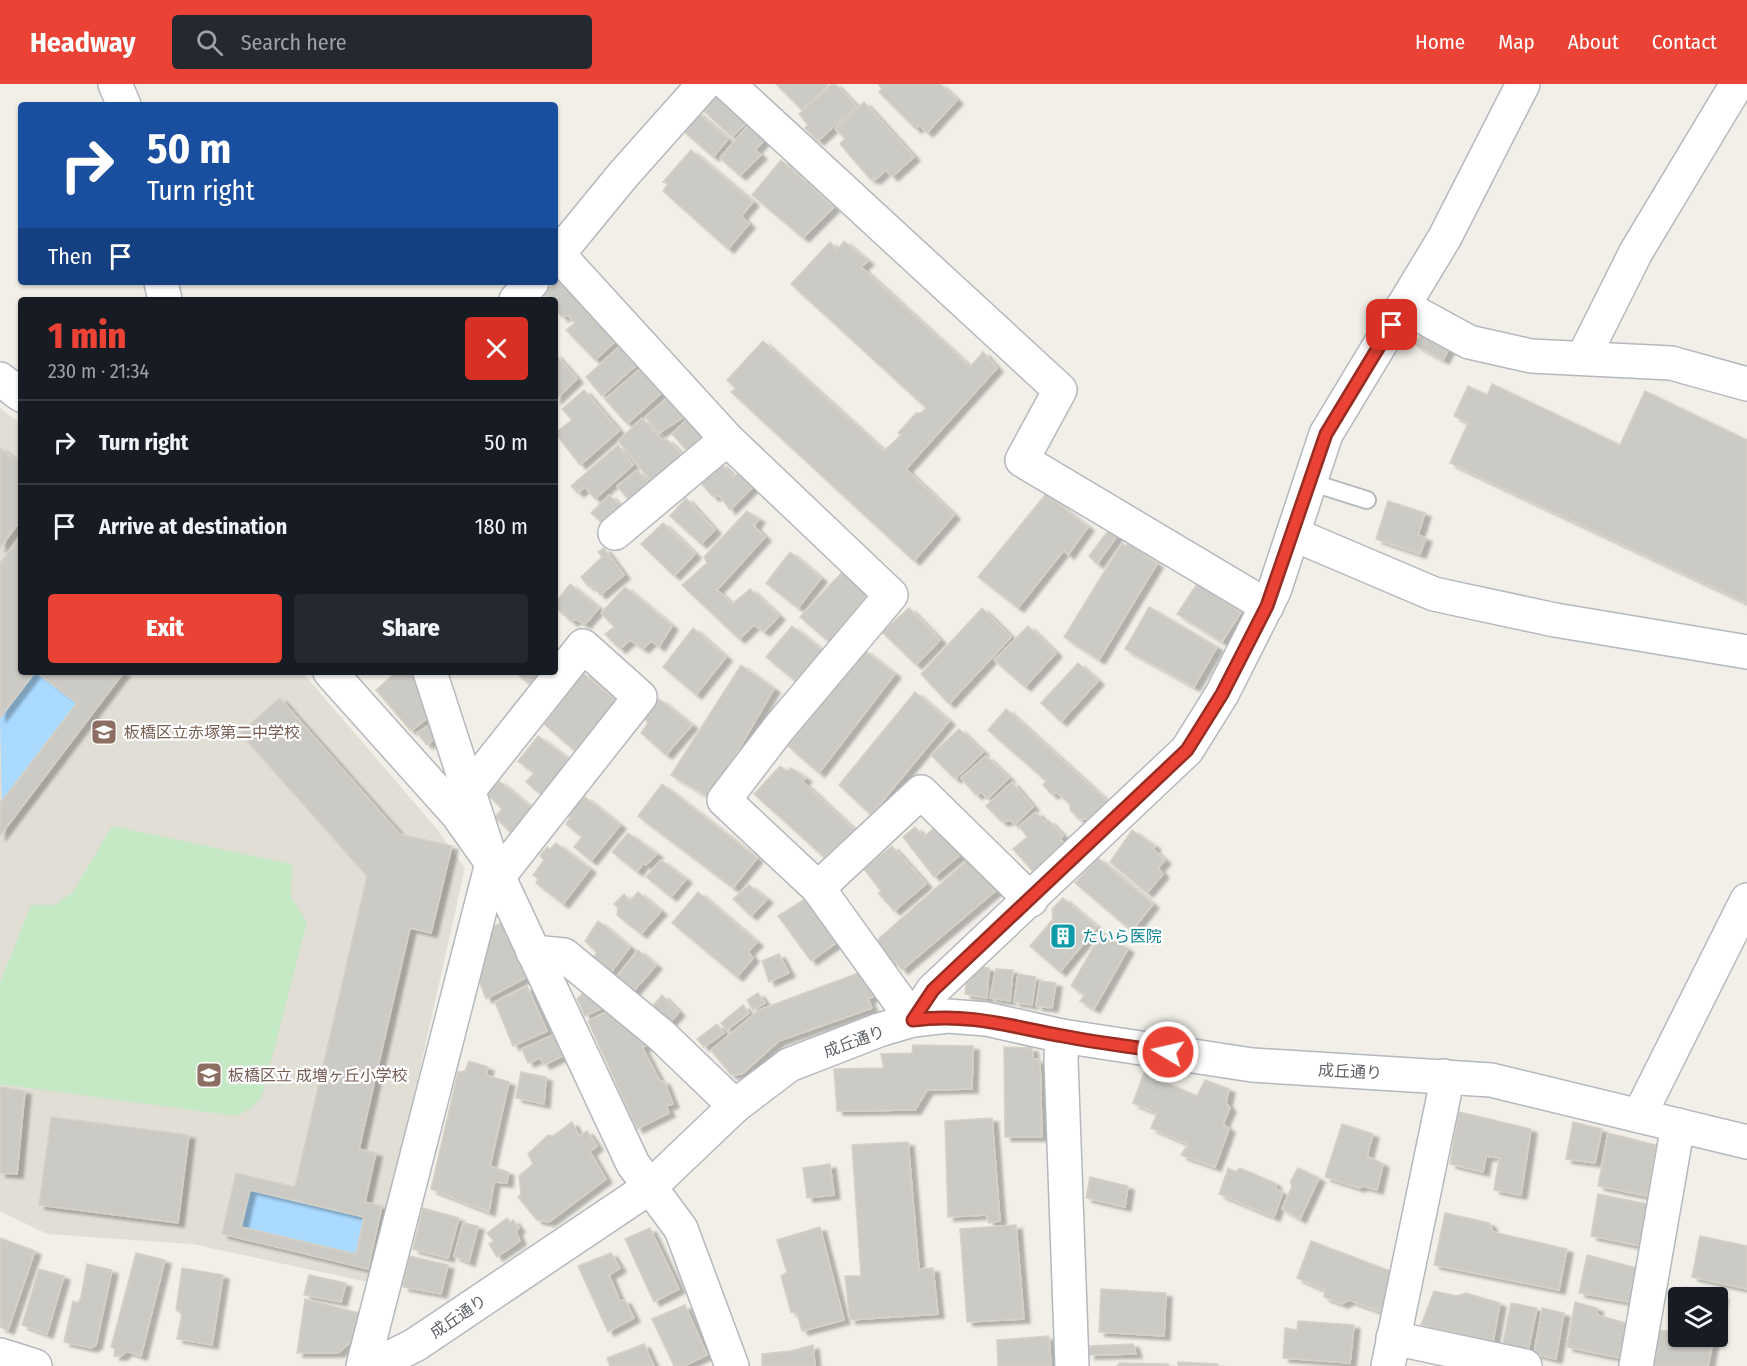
<!DOCTYPE html>
<html lang="en">
<head>
<meta charset="utf-8">
<style>
	body { margin:0; font-family:"Fira Sans Condensed","Noto Sans JP",sans-serif; background:#242831; color:#f1f3f6; height:100vh; display:flex; flex-direction:column; font-size:22px; white-space:nowrap }
	* { box-sizing:border-box; margin:0 }
	p { font-size:20px; color:#9ea1a6 }
	.icon { flex:none; width:33px; height:33px; fill:none; stroke:currentColor; stroke-width:2; stroke-linecap:round; stroke-linejoin:round }
	.map { position:relative; flex:1; overflow:hidden }
	.side { position:absolute; left:18px; top:213px; width:540px; height:378px; display:flex; flex-direction:column; background:#171b24; border-radius:6px; box-shadow:0 2px 4px #0004 }
	.side>* { flex:none }
	.guide { position:absolute; left:18px; top:18px; width:540px; height:183px; border-radius:6px; box-shadow:0 2px 4px #0004; background:#1a4fa0; color:#fff; overflow:hidden }
	.controls { position:absolute; left:1668px; top:1203px; display:grid; gap:12px }
	.controls a { display:grid; place-items:center; width:60px; height:60px; border-radius:6px; background:#171b24; box-shadow:0 2px 4px #0004; font-size:30px }
	.pin { position:absolute; display:grid; place-items:center; width:51px; height:51px; color:#fff; margin:-26px; border-radius:12px; box-shadow:0 3px 9px #0006 }
	.me { position:absolute; width:66px; margin:-33px; rotate:279deg; stroke-linejoin:round; filter:drop-shadow(0 0 4px #0008) }
	.turn { display:flex; align-items:center; gap:21px; height:126px; padding:0 30px; font-size:27px }
	.turn .icon { width:78px; height:78px; stroke-width:2.5 }
	.turn b { display:block; font-size:42px; line-height:51px }
	.then { display:flex; align-items:center; height:57px; padding:0 30px; background:#0003; gap:12px; font-size:22px }
	.round { display:grid; place-items:center; flex:none; width:63px; height:63px; border-radius:6px; background:#242831 }
	.headline { display:flex; align-items:center; justify-content:space-between; height:102px; padding:0 30px }
	h1 { font-size:36px; font-weight:800; line-height:45px; color:#ea4335 }
	.action { display:flex; gap:12px; margin-top:auto; padding:12px 30px }
	.action a { flex:1; height:69px; border-radius:6px; background:#ea4335; color:#fff; font-size:24px; font-weight:800; line-height:69px; text-align:center }
	.action a+a { background:#242831; color:#f1f3f6 }
	ul { padding:0; list-style:none }
	li { display:flex; align-items:center; gap:18px; height:84px; padding:0 30px; border-top:2px solid #363941 }
	li div { flex:1 }
	li b { display:block; font-size:22px }
	li em { font-style:normal }
	header { display:flex; align-items:center; gap:36px; box-sizing:border-box; height:84px; padding:0 30px; background:#ea4335; color:#fff }
	header strong { font-size:28px }
	nav { display:flex; gap:33px; margin-inline-start:auto; font-size:21px }
	.search { width:420px; height:54px; background:#242831; display:flex; align-items:center; gap:15px; box-sizing:border-box; padding:0 21px; border-radius:6px; color:#9ea1a6; font-size:22px }
	.map>svg:first-child { display:block }
	.education { fill:#e1ded6 }
	.green { fill:#c5e8c5 }
	.water { fill:#aadaff }
	.building { fill:#cccac5; stroke:#d6d1c6; stroke-width:1.5; fill-rule:evenodd; filter:url(#shadow) }
	.lines { fill:none; stroke-linecap:round; stroke-linejoin:round }
	.service-casing { stroke:#b5b8bc; stroke-width:20 }
	.minor-casing { stroke:#b5b8bc; stroke-width:36 }
	.tertiary-casing { stroke:#b5b8bc; stroke-width:36 }
	.service { stroke:#fff; stroke-width:16 }
	.minor { stroke:#fff; stroke-width:33 }
	.tertiary { stroke:#fff; stroke-width:33 }
	.route-casing { stroke:#982c22; stroke-width:15 }
	.route { stroke:#ea4335; stroke-width:10 }
	.labels { text-anchor:middle; stroke-width:4.5; stroke-linejoin:round; paint-order:stroke }
	.education-label { font-size:16px; fill:#785e54; stroke:#fff; text-anchor:start }
	.culture-label { font-size:16px; fill:#0d838f; stroke:#fff; text-anchor:start }
	.street-label { font-size:16px; fill:#5f6368; stroke:#fff }
</style>
</head>
<body>
<header>
<strong>Headway</strong>
<div class="search"><svg class="icon" aria-label="search" viewBox="0 0 24 24"><circle cx="10" cy="10" r="6"/><path d="M15 15l6 6"/></svg>Search here</div>
<nav><a>Home</a><a>Map</a><a>About</a><a>Contact</a></nav>
</header>
<div class="map">
<svg width="1747" height="1282" viewBox="0 0 1747 1282">
	<defs>
		<filter id="shadow"><feDropShadow dx="6" dy="4" stdDeviation="1.5" flood-color="#0004"/></filter>
	</defs>
	<rect width="100%" height="100%" fill="#f1efe8"/>
	<polygon class="education" points="0,324 21,340 21,588 302,588 436,744 465,784 372,1199 192,1160 47,1150 0,1127"/>
	<polygon class="green" points="112,742 292,780 291,813 307,838 262,1012 251,1024 236,1032 0,1000 0,899 31,821 55,821 73,808"/>
	<g class="water">
		<polygon points="35,588 77,619 2,717 0,634"/>
		<polygon points="250,1106 364,1133 356,1170 241,1143"/>
	</g>
	<g class="building">
		<polygon points="776,0 826,0 828,1 802,26"/>
		<polygon points="832,0 835,0 856,22 818,57 805,44 808,41 799,30"/>
		<polygon points="878,0 940,0 957,16 927,49 919,41 916,45 879,8 882,5"/>
		<polygon points="714,6 752,33 732,53 704,27"/>
		<polygon points="864,18 914,73 892,93 886,86 875,96 873,93 871,96 840,60 845,54 835,45"/>
		<polygon points="696,27 728,55 713,73 680,44"/>
		<polygon points="750,39 766,54 755,66 761,71 740,92 720,74"/>
		<polygon points="691,66 753,118 741,132 749,140 728,165 663,107 668,100 663,98"/>
		<polygon points="781,76 834,123 803,154 752,111"/>
		<polygon points="844,157 868,177 861,183 970,283 983,268 997,284 906,385 954,431 914,477 731,308 736,305 727,296 763,257 884,367 901,351 898,349 916,329 921,329 926,324 791,200 830,158 837,166"/>
		<polygon points="562,194 619,254 595,276 566,246 575,239 568,231 562,233 555,224 555,216 548,216 543,209"/>
		<polygon points="1426,242 1453,257 1443,276 1415,261"/>
		<polygon points="624,258 641,277 602,312 586,293"/>
		<polygon points="555,270 577,295 555,316"/>
		<polygon points="647,279 666,305 627,340 605,315"/>
		<polygon points="1492,300 1620,361 1645,307 1747,356 1747,519 1450,379 1468,339 1454,332 1468,302 1487,311"/>
		<polygon points="584,306 619,347 580,381 555,349 572,336 562,325"/>
		<polygon points="673,309 690,329 659,349 645,333"/>
		<polygon points="690,332 710,353 689,369 672,350"/>
		<polygon points="642,334 663,357 666,355 687,375 661,398 656,393 651,397 618,357"/>
		<polygon points="618,361 633,381 595,415 585,403 578,409 571,402"/>
		<polygon points="0,364 21,380 21,436 0,464"/>
		<polygon points="720,379 734,393 740,388 753,403 730,426 719,411 713,413 700,398"/>
		<polygon points="637,386 654,405 634,422 617,402"/>
		<polygon points="1046,410 1088,443 1068,471 1064,466 1018,524 978,493"/>
		<polygon points="609,411 628,429 610,446 591,429"/>
		<polygon points="686,414 715,446 701,460 670,432"/>
		<polygon points="1388,417 1425,429 1418,451 1426,454 1420,470 1376,455"/>
		<polygon points="747,427 759,435 754,442 765,453 717,506 732,520 750,505 779,532 764,548 754,541 739,555 682,501 707,479 704,473"/>
		<polygon points="663,439 695,470 674,492 641,460"/>
		<polygon points="1111,443 1120,448 1097,480 1089,472"/>
		<polygon points="21,452 21,588 35,588 0,634 0,479"/>
		<polygon points="1122,459 1125,462 1130,459 1157,480 1099,576 1064,553"/>
		<polygon points="604,464 624,491 600,511 593,502 588,502 581,493 602,473 598,468"/>
		<polygon points="790,468 821,494 798,524 766,499"/>
		<polygon points="843,487 868,510 829,558 800,533"/>
		<polygon points="570,500 599,524 585,540 575,535 572,538 555,523 555,519"/>
		<polygon points="1197,500 1241,528 1222,558 1177,530"/>
		<polygon points="625,503 672,542 659,563 651,557 643,565 630,556 620,565 605,550 614,543 601,529"/>
		<polygon points="1149,523 1217,563 1194,603 1125,565"/>
		<polygon points="909,524 940,556 916,581 882,548"/>
		<polygon points="982,524 1011,553 949,620 921,590"/>
		<polygon points="792,542 823,567 801,597 798,593 794,596 766,573"/>
		<polygon points="1028,542 1056,569 1025,603 994,576"/>
		<polygon points="693,544 726,573 696,611 663,583"/>
		<polygon points="864,566 895,590 819,689 788,662"/>
		<polygon points="1078,579 1098,597 1061,638 1041,619"/>
		<polygon points="741,581 774,605 710,714 671,691"/>
		<polygon points="36,588 124,588 0,752 0,716 2,717 77,619"/>
		<polygon points="396,588 413,588 424,602 418,606 427,617 431,631 411,647 376,606"/>
		<polygon points="515,588 546,588 533,603"/>
		<polygon points="583,589 618,619 576,668 544,640"/>
		<polygon points="915,608 949,637 871,731 839,701"/>
		<path d="M 280,614 L 400,750 L 452,762 L 431,849 L 410,844 L 359,1065 L 376,1069 L 365,1118 L 382,1122 L 368,1185 L 222,1150 L 236,1089 L 295,1103 L 367,792 L 240,649 ZM 250,1106 L 364,1133 L 356,1170 L 241,1143 Z"/>
		<polygon points="659,615 692,641 666,671 641,649 648,639 642,632"/>
		<polygon points="1006,625 1107,717 1089,736 1084,734 1080,736 1070,726 1070,720 1056,708 1052,711 1043,701 1046,697 988,646"/>
		<polygon points="434,638 442,648 427,661 417,649"/>
		<polygon points="959,645 983,668 955,695 931,671"/>
		<polygon points="538,652 571,677 544,713 526,698 534,689 518,677"/>
		<polygon points="986,672 1009,694 987,715 982,708 976,711 961,694"/>
		<polygon points="780,682 787,687 791,684 806,694 802,697 855,747 824,773 754,710"/>
		<polygon points="499,697 535,727 513,751 495,733 502,725 488,711"/>
		<polygon points="1012,698 1033,723 1015,741 1010,736 1002,738 986,722"/>
		<polygon points="662,700 757,774 733,804 638,732"/>
		<polygon points="585,713 620,741 591,777 574,763 582,753 566,740 570,734 567,730"/>
		<polygon points="1036,728 1045,739 1048,736 1063,752 1060,755 1067,763 1036,791 1013,765 1027,753 1019,742"/>
		<polygon points="937,741 961,770 934,793 903,753 915,743 924,753"/>
		<polygon points="1132,746 1155,762 1153,765 1165,776 1158,784 1163,790 1147,809 1110,778"/>
		<polygon points="628,749 657,770 646,781 643,779 637,788 612,768"/>
		<polygon points="556,759 590,785 563,820 536,799 538,795 533,791 544,776 540,772 547,763 550,765"/>
		<polygon points="892,762 926,800 894,827 878,809 881,807 864,785"/>
		<polygon points="972,772 999,804 902,886 896,878 888,876 875,858"/>
		<polygon points="1098,774 1153,820 1132,847 1075,799"/>
		<polygon points="661,776 686,795 671,813 646,793"/>
		<polygon points="749,801 767,815 751,832 733,815"/>
		<polygon points="638,808 661,827 641,850 617,831 618,824 614,820 624,810 630,817"/>
		<polygon points="698,808 757,858 748,868 753,874 737,893 672,839"/>
		<polygon points="808,813 840,856 811,877 778,832"/>
		<polygon points="1063,814 1097,843 1060,888 1030,862 1053,835 1052,825"/>
		<polygon points="598,837 630,863 611,888 592,874 597,869 585,857"/>
		<polygon points="502,838 527,893 486,915 478,894 482,889 479,882 486,847"/>
		<polygon points="1102,848 1128,865 1094,925 1080,917 1085,911 1071,902"/>
		<polygon points="638,866 656,881 632,909 615,895"/>
		<polygon points="779,870 789,889 769,898 762,877"/>
		<polygon points="982,883 989,884 987,914 965,910 967,892"/>
		<polygon points="996,885 1013,886 1010,917 990,914"/>
		<polygon points="864,887 874,912 868,915 872,924 779,957 742,990 731,991 711,966 759,926"/>
		<polygon points="1018,890 1036,893 1032,921 1014,918"/>
		<polygon points="1040,897 1056,899 1052,924 1036,922"/>
		<polygon points="592,900 615,918 585,932 577,915"/>
		<polygon points="527,902 547,947 513,962 495,918"/>
		<polygon points="758,909 765,919 753,926 747,916"/>
		<polygon points="662,911 679,928 668,940 650,925"/>
		<polygon points="743,921 749,929 727,946 721,939"/>
		<polygon points="617,923 635,937 648,961 642,963 660,997 664,997 673,1020 666,1022 669,1029 637,1045 588,937"/>
		<polygon points="717,940 724,949 704,963 697,955"/>
		<polygon points="554,951 565,971 544,981 540,974 528,979 522,965"/>
		<polygon points="913,961 973,962 972,1005 927,1006 915,1026 837,1027 834,985 884,984 881,970 912,969"/>
		<polygon points="1004,963 1032,964 1033,975 1040,976 1042,1053 1005,1053"/>
		<polygon points="469,977 488,983 486,991 509,998 490,1082 508,1088 507,1099 494,1098 489,1128 431,1105 458,988 465,987"/>
		<polygon points="521,988 546,993 544,1020 516,1014"/>
		<polygon points="1144,989 1197,1012 1205,996 1229,1005 1226,1019 1230,1024 1223,1040 1229,1045 1215,1083 1181,1071 1188,1060 1151,1044 1157,1029 1133,1019"/>
		<polygon points="0,1003 25,1007 17,1090 0,1089"/>
		<polygon points="1459,1028 1531,1045 1521,1111 1494,1106 1499,1074 1486,1072 1483,1088 1450,1080"/>
		<polygon points="51,1033 189,1051 178,1139 39,1121"/>
		<polygon points="992,1034 1000,1137 989,1139 986,1131 948,1133 945,1037"/>
		<polygon points="572,1038 579,1052 587,1047 597,1062 590,1068 606,1095 549,1138 537,1136 518,1113 521,1110 519,1092 533,1080 528,1070 548,1051 553,1052"/>
		<polygon points="1573,1038 1602,1045 1595,1079 1566,1075"/>
		<polygon points="1342,1040 1373,1050 1367,1072 1383,1080 1377,1106 1363,1102 1359,1104 1325,1093"/>
		<polygon points="1608,1049 1656,1061 1647,1112 1598,1102"/>
		<polygon points="908,1058 919,1185 933,1184 938,1230 850,1236 845,1192 861,1192 852,1061"/>
		<polygon points="830,1080 834,1111 807,1114 803,1084"/>
		<polygon points="1228,1084 1235,1088 1240,1084 1275,1099 1276,1105 1283,1108 1274,1133 1219,1110"/>
		<polygon points="1298,1084 1319,1094 1300,1135 1282,1125 1292,1102 1290,1098"/>
		<polygon points="1090,1093 1128,1102 1125,1123 1086,1114"/>
		<polygon points="1598,1110 1648,1120 1641,1162 1591,1152"/>
		<polygon points="423,1124 459,1134 448,1174 413,1165"/>
		<polygon points="1445,1129 1489,1139 1493,1148 1567,1165 1559,1206 1434,1181"/>
		<polygon points="507,1134 510,1139 513,1136 519,1144 516,1147 520,1157 497,1173 489,1160 494,1157 487,1149"/>
		<polygon points="463,1139 478,1142 469,1178 454,1172"/>
		<polygon points="1016,1141 1024,1235 967,1238 960,1145"/>
		<polygon points="820,1143 844,1236 802,1247 797,1229 791,1228 781,1192 787,1188 777,1156"/>
		<polygon points="650,1144 679,1205 654,1218 625,1155"/>
		<polygon points="1700,1152 1747,1162 1747,1205 1692,1193"/>
		<polygon points="0,1154 35,1167 8,1246 0,1243"/>
		<polygon points="1311,1157 1390,1187 1384,1229 1349,1216 1342,1220 1324,1213 1325,1206 1297,1194"/>
		<polygon points="136,1169 165,1176 141,1272 127,1267 121,1272 114,1272 115,1265 111,1263"/>
		<polygon points="611,1169 620,1184 609,1191 620,1217 625,1216 634,1234 608,1248 578,1182"/>
		<polygon points="1587,1171 1641,1185 1635,1219 1579,1209"/>
		<polygon points="409,1172 448,1181 441,1210 403,1203"/>
		<polygon points="87,1180 112,1186 96,1261 91,1264 64,1258 73,1217 78,1219 81,1213"/>
		<polygon points="182,1184 223,1191 212,1261 177,1255 182,1230 176,1226"/>
		<polygon points="39,1185 64,1192 47,1250 22,1241"/>
		<polygon points="309,1191 346,1199 341,1218 304,1211"/>
		<polygon points="1685,1203 1722,1212 1718,1233 1718,1214 1683,1214"/>
		<polygon points="1101,1205 1166,1209 1164,1252 1099,1248"/>
		<polygon points="1434,1207 1457,1212 1466,1209 1500,1219 1493,1258 1421,1241"/>
		<polygon points="305,1215 359,1229 353,1256 338,1269 297,1269"/>
		<polygon points="1575,1218 1597,1224 1597,1231 1626,1239 1620,1274 1567,1263"/>
		<polygon points="1511,1219 1537,1224 1528,1267 1502,1264"/>
		<polygon points="685,1221 707,1271 684,1282 674,1282 652,1235"/>
		<polygon points="1542,1224 1564,1229 1556,1275 1534,1270"/>
		<polygon points="1298,1237 1354,1241 1350,1279 1283,1274 1285,1244 1297,1246"/>
		<polygon points="1678,1237 1678,1252 1714,1252 1708,1282 1654,1282 1658,1247 1677,1246"/>
		<polygon points="1049,1252 1051,1282 998,1282 997,1256"/>
		<polygon points="644,1260 654,1282 610,1282 607,1274"/>
		<polygon points="1133,1260 1136,1270 1089,1271 1090,1262"/>
		<polygon points="813,1261 815,1282 762,1282 762,1270 791,1267"/>
		<polygon points="1178,1278 1218,1280 1218,1282 1178,1282"/>
		<polygon points="1120,1279 1168,1280 1169,1282 1117,1282"/>
	</g>
	<g class="lines">
		<defs>
			<polyline id="service" points="1310,398 1367,416"/>
			<g id="minor">
				<polyline points="115,0 124,21"/>
				<polyline points="728,0 1060,306 1022,376 1267,522"/>
				<polyline points="558,170 727,355 891,511 779,644 724,716 818,804 913,936 933,906 1187,666 1222,610 1274,507 1326,350 1445,153 1523,0"/>
				<polyline points="555,174 623,91 704,0"/>
				<polyline points="161,198 165,216"/>
				<polyline points="516,216 532,198"/>
				<polyline points="1403,222 1469,258 1531,272 1671,279 1747,300"/>
				<polyline points="1583,274 1636,168 1737,0"/>
				<polyline points="0,295 21,311"/>
				<polyline points="615,449 727,355"/>
				<polyline points="1293,450 1434,510 1555,536 1747,568"/>
				<polyline points="330,588 458,731 492,779 363,1282"/>
				<polyline points="430,588 492,779 633,1080 650,1103 735,1022 789,981 879,946 913,936 948,932 986,935 1062,952 1252,981 1491,996 1747,1058"/>
				<polyline points="468,707 583,562 640,613 498,793"/>
				<polyline points="818,804 921,708 1031,816"/>
				<polyline points="533,868 564,871 661,951 735,1022"/>
				<polyline points="1062,952 1061,976 1072,1282"/>
				<polyline points="1639,1032 1747,816"/>
				<polyline points="1393,1254 1525,1282"/>
				<polyline points="1388,1282 1444,1011 1444,992"/>
				<polyline points="1636,1282 1678,1041"/>
			</g>
			<g id="tertiary">
				<polyline points="0,1271 35,1282"/>
				<polyline points="373,1282 415,1261 650,1103 681,1145 732,1282"/>
			</g>
		</defs>
		<use href="#service" class="service-casing"/>
		<use href="#minor" class="minor-casing"/>
		<use href="#tertiary" class="tertiary-casing"/>
		<use href="#service" class="service"/>
		<use href="#minor" class="minor"/>
		<use href="#tertiary" class="tertiary"/>
	</g>
	<g class="lines">
		<defs>
			<path id="route" d="M 1168,968 C 1133,963 1098,959 1063,952 C 1008,942 971,929 913,936 L 933,906 L 1187,666 L 1222,610 L 1267,522 L 1326,350 L 1392,241"/>
		</defs>
		<use href="#route" class="route-casing"/>
		<use href="#route" class="route"/>
	</g>
	<defs>
		<symbol id="school-square" viewBox="-11 -11 22 22"><rect x="-9" y="-9" width="18" height="18" rx="4" fill="#8d6e63" stroke="#fff"/><path d="M0-5L7-2L0 1L-7-2ZM-4 1L0 2.5L4 1V4Q0 6-4 4Z" fill="#fff"/></symbol>
		<symbol id="building-square" viewBox="-11 -11 22 22"><rect x="-9" y="-9" width="18" height="18" rx="4" fill="#0f9aa8" stroke="#fff"/><path d="M-4-6H4V6H1V3H-1V6H-4ZM-2.5-4.3h1.7v1.8h-1.7ZM.8-4.3h1.7v1.8H.8ZM-2.5-1h1.7V.8h-1.7ZM.8-1h1.7V.8H.8Z" fill="#fff"/></symbol>
	</defs>
	<g fill-rule="evenodd">
		<use href="#school-square" x="89" y="633" width="30" height="30"/>
		<use href="#building-square" x="1048" y="837" width="30" height="30"/>
		<use href="#school-square" x="194" y="976" width="30" height="30"/>
	</g>
	<g class="labels">
		<g class="education-label">
			<text x="124" y="654">板橋区立赤塚第二中学校</text>
			<text x="228" y="997">板橋区立 成増ヶ丘小学校</text>
		</g>
		<g class="culture-label">
			<text x="1082" y="858">たいら医院</text>
		</g>
		<g class="street-label">
			<text transform="translate(854 957) rotate(-20)" y="6">成丘通り</text>
			<text transform="translate(1350 987) rotate(3)" y="6">成丘通り</text>
			<text transform="translate(458 1232) rotate(-34)" y="6">成丘通り</text>
		</g>
	</g>
</svg>
<div class="controls">
<a><svg class="icon" aria-label="layers" viewBox="0 0 24 24"><path d="M12 4l9 5-9 5-9-5zM3 14l9 5 9-5"/></svg></a>
</div>
<div class="pin" style="left:1392px;top:241px;background:#d93025"><svg class="icon" aria-label="arrive" viewBox="0 0 24 24"><path d="M6 21V4h12l-3 4 3 4H6"/></svg></div>
<svg class="me" style="left:1168px;top:968px" viewBox="-20 -20 40 40"><circle r="17" fill="#ea4335" stroke="#fff" stroke-width="3"/><path d="M0-11L8 9 0 5-8 9z" fill="#fff"/></svg>
<div class="guide">
<div class="turn"><svg class="icon" aria-label="right" viewBox="0 0 24 24"><path d="M7 20v-9h11M14 6l5 5-5 5"/></svg><div><b>50 m</b>Turn right</div></div>
<div class="then">Then<svg class="icon" aria-label="arrive" viewBox="0 0 24 24"><path d="M6 21V4h12l-3 4 3 4H6"/></svg></div>
</div>
<section class="side">
<div class="headline"><div><h1>1 min</h1><p>230 m · 21:34</p></div><a class="round" style="background:#d93025;color:#fff"><svg class="icon" aria-label="close" viewBox="0 0 24 24"><path d="M6 6l12 12M18 6L6 18"/></svg></a></div>
<ul>
<li><svg class="icon" aria-label="right" viewBox="0 0 24 24"><path d="M7 20v-9h11M14 6l5 5-5 5"/></svg><div><b>Turn right</b></div><em>50 m</em></li>
<li><svg class="icon" aria-label="arrive" viewBox="0 0 24 24"><path d="M6 21V4h12l-3 4 3 4H6"/></svg><div><b>Arrive at destination</b></div><em>180 m</em></li>
</ul>
<div class="action"><a>Exit</a><a>Share</a></div>
</section>
</div>
</body>
</html>
